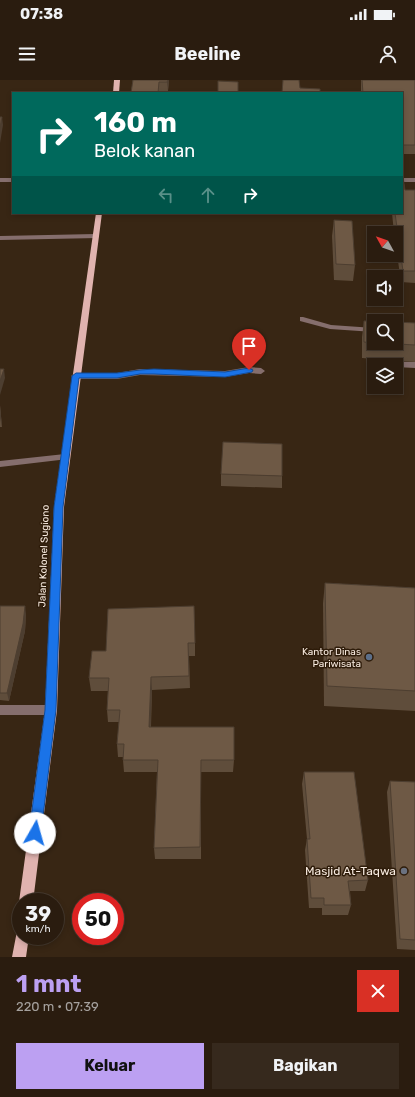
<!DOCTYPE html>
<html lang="id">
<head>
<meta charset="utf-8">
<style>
	body { margin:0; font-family:Rubik,sans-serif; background:#36291d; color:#f1f3f6; height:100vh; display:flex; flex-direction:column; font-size:15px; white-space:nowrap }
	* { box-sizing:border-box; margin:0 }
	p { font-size:13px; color:#a5a19e }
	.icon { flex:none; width:22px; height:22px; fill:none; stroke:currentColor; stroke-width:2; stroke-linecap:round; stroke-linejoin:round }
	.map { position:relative; height:877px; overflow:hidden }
	.drawer { display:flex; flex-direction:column; background:#2a1c0f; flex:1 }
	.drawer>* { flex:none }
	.banner { position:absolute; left:12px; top:12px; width:391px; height:122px; border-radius:0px; box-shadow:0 2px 6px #0003,0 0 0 1px #463a2f; background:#00695c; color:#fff; overflow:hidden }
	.needle { width:26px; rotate:310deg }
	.controls { position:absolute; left:367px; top:146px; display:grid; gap:8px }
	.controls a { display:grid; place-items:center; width:36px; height:36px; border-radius:0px; background:#2a1c0f; box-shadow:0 2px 6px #0003,0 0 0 1px #463a2f; font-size:20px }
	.speed { position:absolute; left:12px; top:813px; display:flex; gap:8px; font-size:20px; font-weight:700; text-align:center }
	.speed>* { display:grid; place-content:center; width:52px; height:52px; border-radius:50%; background:#2a1c0f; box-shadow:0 2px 6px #0003,0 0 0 1px #463a2f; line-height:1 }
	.speed small { font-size:10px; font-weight:400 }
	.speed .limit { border:6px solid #d22; background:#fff; color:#111 }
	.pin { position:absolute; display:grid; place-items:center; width:34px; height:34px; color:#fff; margin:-41px -17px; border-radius:50% 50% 50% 0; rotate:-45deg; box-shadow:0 0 4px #0007 }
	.pin .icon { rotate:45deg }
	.me { position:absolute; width:44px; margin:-22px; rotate:7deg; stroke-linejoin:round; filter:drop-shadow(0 0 3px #0008) }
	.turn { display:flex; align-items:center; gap:14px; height:84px; padding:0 16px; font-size:18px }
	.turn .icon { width:52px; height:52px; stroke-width:2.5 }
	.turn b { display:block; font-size:28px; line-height:34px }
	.lanes { display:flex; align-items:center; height:38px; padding:0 16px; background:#0003; justify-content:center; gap:20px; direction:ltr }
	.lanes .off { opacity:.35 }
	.round { display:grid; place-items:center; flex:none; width:42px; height:42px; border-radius:0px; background:#36291d }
	.overview { display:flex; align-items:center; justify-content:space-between; height:68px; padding:0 16px }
	h1 { font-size:24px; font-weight:700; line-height:30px; color:#bca0f2 }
	.primary-button { display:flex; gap:8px; margin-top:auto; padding:8px 16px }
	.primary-button a { flex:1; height:46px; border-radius:0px; background:#bca0f2; color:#111; font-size:16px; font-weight:700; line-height:46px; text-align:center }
	.primary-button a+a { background:#36291d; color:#f1f3f6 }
	.status { display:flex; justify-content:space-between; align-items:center; height:28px; padding:0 20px; background:#2a1c0f; direction:ltr }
	.status svg { height:11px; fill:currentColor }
	header { display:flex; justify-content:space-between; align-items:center; height:52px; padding:0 16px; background:#2a1c0f; font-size:18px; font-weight:700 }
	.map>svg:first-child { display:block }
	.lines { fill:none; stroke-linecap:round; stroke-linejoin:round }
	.minor { fill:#856e6d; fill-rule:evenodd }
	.major { fill:#e0b3af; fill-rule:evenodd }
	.wall { fill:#5f4d3b }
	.shaded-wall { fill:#4d3e30 }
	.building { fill:#6e5945; stroke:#4d3e30 }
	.route { fill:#1a73e8; stroke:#114b97 }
	.service-dot { fill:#5c6f8a; stroke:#2e1c0a; stroke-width:1.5 }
	.worship-dot { fill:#6b7280; stroke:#2e1c0a; stroke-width:1.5 }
	.labels { text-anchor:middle; stroke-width:3; stroke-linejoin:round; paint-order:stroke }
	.street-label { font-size:10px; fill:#f8ebe0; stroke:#2e1c0a }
	.poi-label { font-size:10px; fill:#f8ebe0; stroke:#2e1c0a; text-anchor:end }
	.near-poi-label { font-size:12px; fill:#f8ebe0; stroke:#2e1c0a; text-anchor:end }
</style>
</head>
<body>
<div class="status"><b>07:38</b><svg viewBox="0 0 49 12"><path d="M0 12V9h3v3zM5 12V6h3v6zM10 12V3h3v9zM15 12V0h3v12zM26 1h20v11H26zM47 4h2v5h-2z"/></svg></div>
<header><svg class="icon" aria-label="menu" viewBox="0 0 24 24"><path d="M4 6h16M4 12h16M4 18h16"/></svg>Beeline<svg class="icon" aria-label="person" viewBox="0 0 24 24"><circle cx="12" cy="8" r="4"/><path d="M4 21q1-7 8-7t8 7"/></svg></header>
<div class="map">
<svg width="415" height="877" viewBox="0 0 415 877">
	<rect width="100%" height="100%" fill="#382614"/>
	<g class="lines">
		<g class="minor">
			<rect x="0" y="98" width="13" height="4"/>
			<rect x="402" y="98" width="13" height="4"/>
			<polygon points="95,154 99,156 98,158 0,160 0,156"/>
			<polygon points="300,237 303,237 331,245 374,248 374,252 330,249 300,241"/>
			<polygon points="373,281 415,282 415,288 396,287 396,285 370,286 369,284"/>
			<polygon points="249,287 261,288 265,291 261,294 249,293 225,297 140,295 117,299 75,299 71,296 75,293 117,293 140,289 225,291"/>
			<polygon points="65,374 70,377 68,379 0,387 0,381"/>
			<polygon points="0,625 51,625 55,626 57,630 55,634 51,635 0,635"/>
		</g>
		<g class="major">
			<polygon points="114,0 120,0 119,13 113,13"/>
			<polygon points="96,133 102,133 64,427 57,630 33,822 21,822 21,827 19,822 45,630 54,427"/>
			<polygon points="21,849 21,856 29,856 26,877 12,877 17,851"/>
		</g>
	</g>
	<g class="wall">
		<polygon points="133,0 169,0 168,11 159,11 159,13 131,13"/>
		<polygon points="361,0 415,0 415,74 402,74 402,13 361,13"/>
		<polygon points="405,110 415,110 415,203 401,202 396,167 396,153 394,153 392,133 374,133 402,133"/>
		<polygon points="334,140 355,185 353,201 334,200 332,156"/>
		<polygon points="364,241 374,241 374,263 396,263 415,243 415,282 362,278 362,257"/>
		<polygon points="0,325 2,347 0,347"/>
		<polygon points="221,394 282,396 282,408 221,406"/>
		<polygon points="325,503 415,508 415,631 324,626 323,523"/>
		<polygon points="0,526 26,534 25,551 9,621 0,620"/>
		<polygon points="108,529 195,563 195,576 189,576 190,608 152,610 151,647 234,680 233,692 201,692 201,779 155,779 154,768 157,692 124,692 123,680 123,677 118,677 117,664 119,642 108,642 107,630 108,611 91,611 89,598 106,571"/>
		<polygon points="304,692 368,800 365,811 350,811 351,825 348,835 322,835 322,828 309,828 305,770 307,759 302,704"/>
		<polygon points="390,701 415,702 415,870 397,869 387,712"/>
	</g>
	<g class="shaded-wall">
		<polygon points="168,0 169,0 168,11 167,2"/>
		<polygon points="2,37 3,45 0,63 0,48"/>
		<polygon points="4,289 5,298 0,315 0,301"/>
		<polygon points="0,325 2,347 0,338"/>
		<polygon points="25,526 26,534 25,551 9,621 7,613"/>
		<polygon points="151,597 152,610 150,659 149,647"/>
	</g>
	<g class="building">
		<polygon points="133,0 168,0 167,2 159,2 158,13 131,13"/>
		<polygon points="283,0 299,0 300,8 320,9 320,13 282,13"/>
		<polygon points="362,0 415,0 415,65 402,65 402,13 363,13"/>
		<polygon points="218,1 238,2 238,13 218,13"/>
		<polygon points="0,37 2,37 0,48"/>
		<polygon points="402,97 403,97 405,110 415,110 415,191 403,191 395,133 402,133"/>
		<polygon points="334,140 352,141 355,185 336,184"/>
		<polygon points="364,241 374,241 374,263 364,262"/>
		<polygon points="396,242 415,243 415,265 381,263 396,263"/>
		<polygon points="0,289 4,289 0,301"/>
		<polygon points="223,362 282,364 282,396 221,394"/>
		<polygon points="325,503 415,508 415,611 327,606"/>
		<polygon points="0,526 25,526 23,544 7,613 0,613"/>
		<polygon points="194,526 195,563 188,563 189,596 151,597 149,647 234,647 234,680 201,680 200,767 154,768 158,680 123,680 124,664 117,664 120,630 107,630 109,598 89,598 92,571 106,571 108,529"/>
		<polygon points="304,692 354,692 368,800 348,801 351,825 324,825 324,818 311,818 307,759 310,759"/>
		<polygon points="390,701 415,702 415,860 400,859"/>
	</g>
	<polygon class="route" points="249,288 253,290 252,292 225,297 154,294 140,294 117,298 79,298 63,427 56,630 41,753 39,757 35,758 31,757 29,753 45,630 54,427 72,296 76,293 117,293 140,290 154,289 225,292"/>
	<circle class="service-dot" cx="369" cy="577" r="4"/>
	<circle class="worship-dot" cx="404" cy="791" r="4"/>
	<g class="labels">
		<g class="street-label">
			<text transform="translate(43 476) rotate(-88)" y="4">Jalan Kolonel Sugiono</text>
		</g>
		<g class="poi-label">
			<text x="361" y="575">Kantor Dinas<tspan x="361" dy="12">Pariwisata</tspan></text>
		</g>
		<g class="near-poi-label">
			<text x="396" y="795">Masjid At-Taqwa</text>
		</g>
	</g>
</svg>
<div class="controls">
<a><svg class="needle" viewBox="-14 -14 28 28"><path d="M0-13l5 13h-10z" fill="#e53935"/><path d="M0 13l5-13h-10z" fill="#a5a19e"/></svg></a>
<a><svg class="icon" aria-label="sound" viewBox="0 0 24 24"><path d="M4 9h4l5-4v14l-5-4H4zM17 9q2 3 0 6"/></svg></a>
<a><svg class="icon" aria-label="search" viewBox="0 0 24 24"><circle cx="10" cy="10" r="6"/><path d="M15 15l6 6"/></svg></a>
<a><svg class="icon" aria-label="layers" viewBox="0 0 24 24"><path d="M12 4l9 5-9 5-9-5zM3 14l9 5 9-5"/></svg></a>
</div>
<div class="speed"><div>39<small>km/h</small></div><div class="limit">50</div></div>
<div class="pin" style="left:249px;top:290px;background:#d93025"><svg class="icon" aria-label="arrive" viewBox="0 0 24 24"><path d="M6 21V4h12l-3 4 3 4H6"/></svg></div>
<svg class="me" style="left:35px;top:753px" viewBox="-20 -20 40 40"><circle r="19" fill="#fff"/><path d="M0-13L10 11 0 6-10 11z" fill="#1a73e8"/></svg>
<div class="banner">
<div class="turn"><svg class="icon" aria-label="right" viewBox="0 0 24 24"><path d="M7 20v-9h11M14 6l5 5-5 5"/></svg><div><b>160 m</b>Belok kanan</div></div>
<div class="lanes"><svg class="icon off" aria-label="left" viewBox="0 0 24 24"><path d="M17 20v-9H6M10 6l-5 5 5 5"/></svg><svg class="icon off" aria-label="ahead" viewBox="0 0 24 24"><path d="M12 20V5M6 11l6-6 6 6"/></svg><svg class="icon" aria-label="right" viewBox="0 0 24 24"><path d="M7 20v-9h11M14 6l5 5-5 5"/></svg></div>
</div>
</div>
<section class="drawer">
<div class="overview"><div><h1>1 mnt</h1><p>220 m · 07:39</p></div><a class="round" style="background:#d93025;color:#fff"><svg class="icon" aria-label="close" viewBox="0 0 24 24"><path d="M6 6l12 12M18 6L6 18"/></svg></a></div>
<div class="primary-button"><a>Keluar</a><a>Bagikan</a></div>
</section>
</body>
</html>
